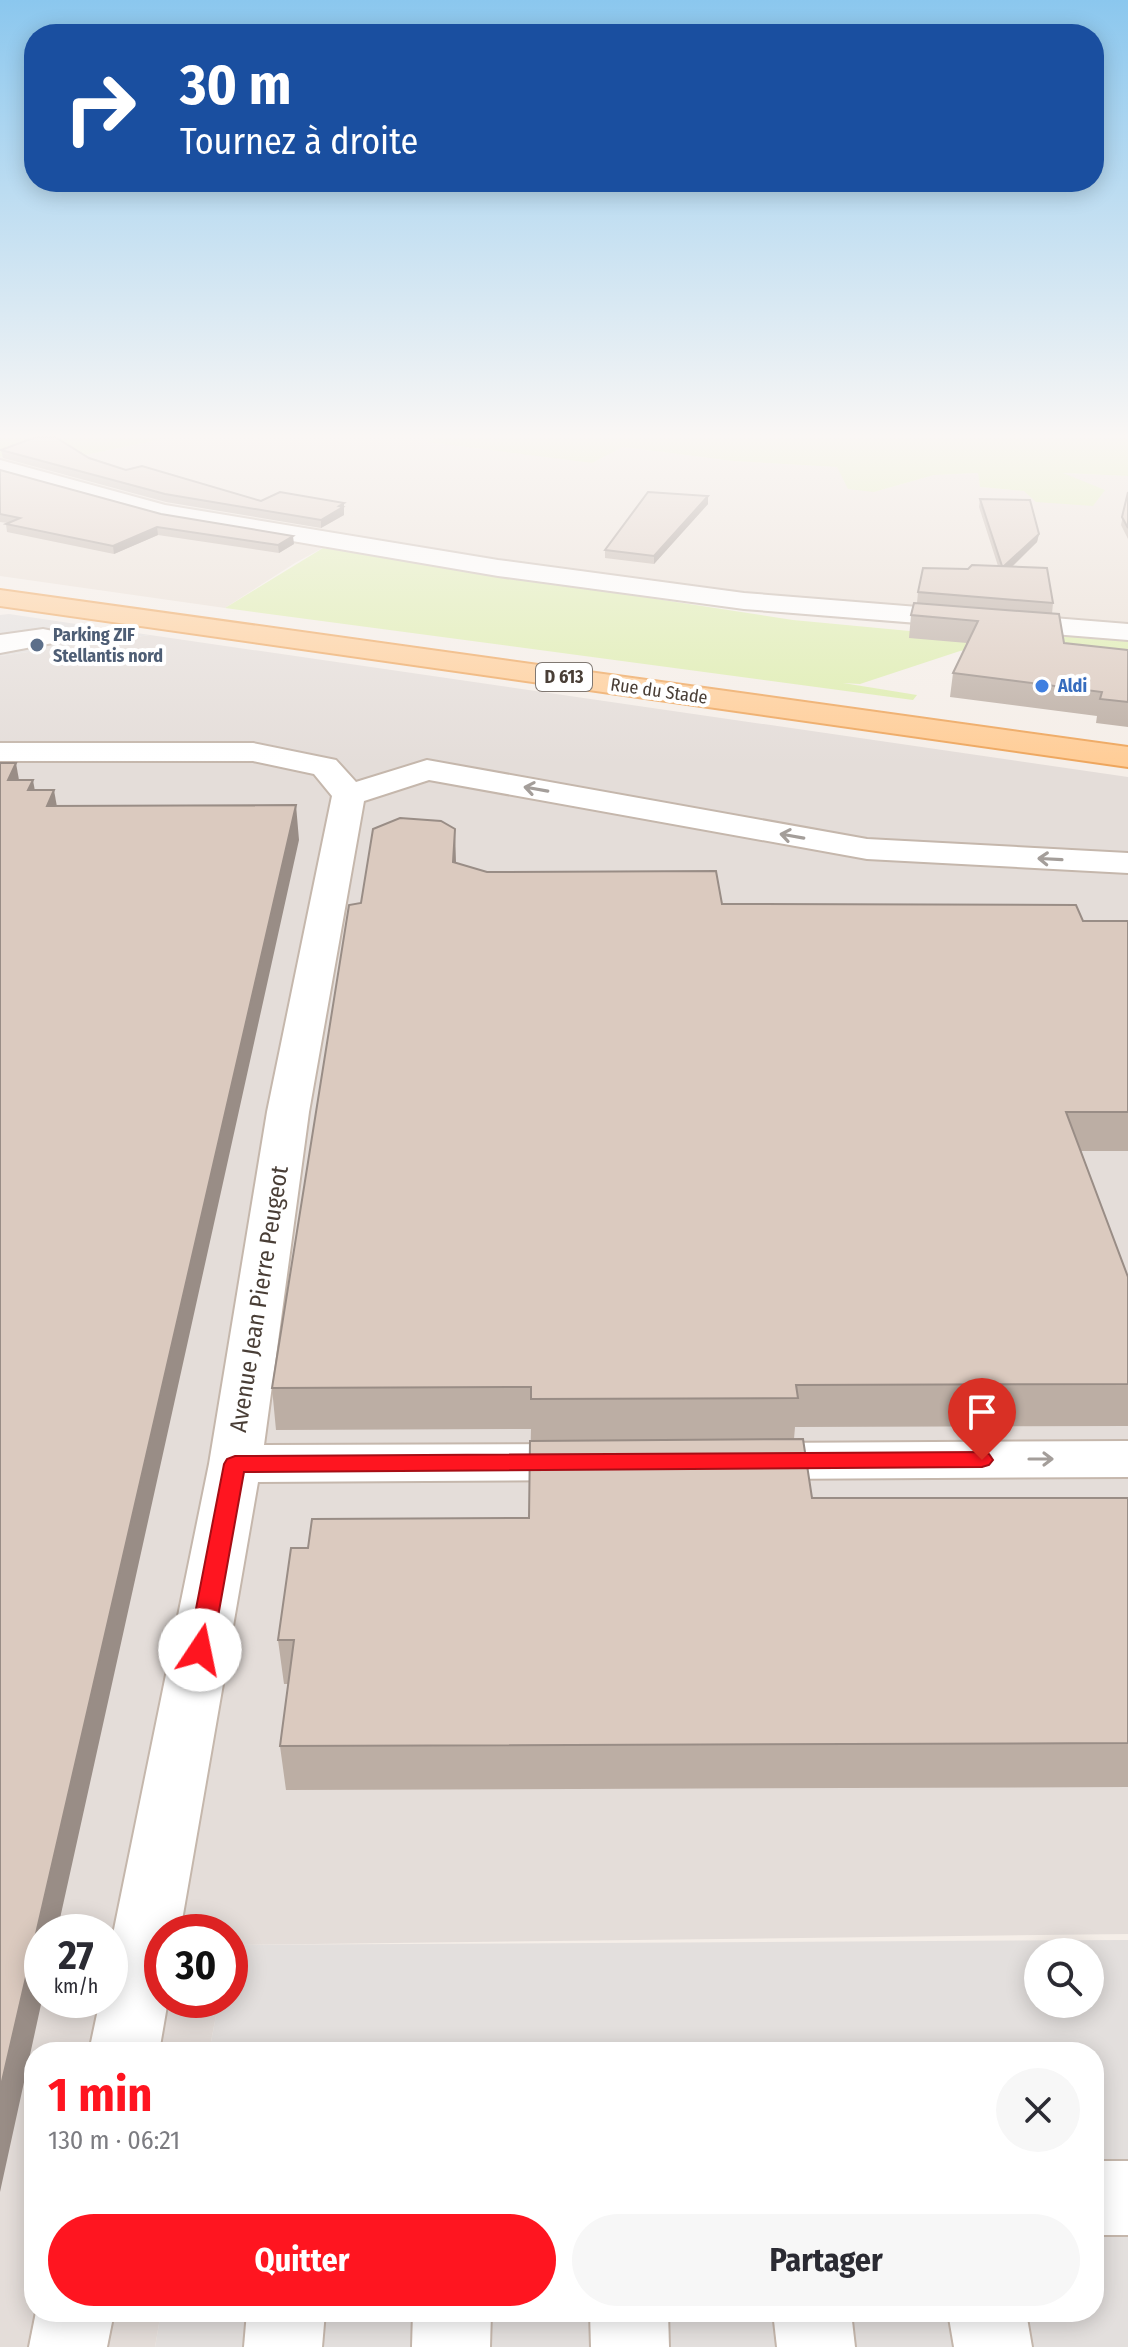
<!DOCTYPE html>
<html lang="fr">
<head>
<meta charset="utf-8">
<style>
	body { margin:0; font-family:"Fira Sans Condensed",sans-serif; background:#f7f7f7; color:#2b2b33; height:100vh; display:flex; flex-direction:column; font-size:30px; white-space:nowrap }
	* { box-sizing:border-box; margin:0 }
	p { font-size:26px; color:#7c7c81 }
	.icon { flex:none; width:44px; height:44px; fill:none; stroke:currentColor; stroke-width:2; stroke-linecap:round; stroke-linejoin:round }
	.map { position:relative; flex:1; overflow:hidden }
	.sheet { position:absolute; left:24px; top:2042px; width:1080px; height:280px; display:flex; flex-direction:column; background:#fff; border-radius:32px; box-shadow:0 4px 20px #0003 }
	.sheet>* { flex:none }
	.banner { position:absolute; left:24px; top:24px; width:1080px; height:168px; border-radius:32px; box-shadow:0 4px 20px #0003; background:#1a4fa0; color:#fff; overflow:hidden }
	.controls { position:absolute; left:1024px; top:1938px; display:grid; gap:16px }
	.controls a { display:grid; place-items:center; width:80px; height:80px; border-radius:50%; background:#fff; box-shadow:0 4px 20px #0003; font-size:40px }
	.speed { position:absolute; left:24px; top:1914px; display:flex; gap:16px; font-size:40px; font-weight:700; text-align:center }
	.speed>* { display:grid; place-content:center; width:104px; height:104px; border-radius:50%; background:#fff; box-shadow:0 4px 20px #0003; line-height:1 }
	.speed small { font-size:20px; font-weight:400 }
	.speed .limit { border:12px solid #d22; background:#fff; color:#111 }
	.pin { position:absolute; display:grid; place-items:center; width:68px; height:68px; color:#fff; margin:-82px -34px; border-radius:50% 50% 50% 0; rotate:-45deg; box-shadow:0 0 8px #0007 }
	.pin .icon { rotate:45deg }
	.me { position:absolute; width:88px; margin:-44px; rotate:11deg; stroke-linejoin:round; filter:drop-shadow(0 0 6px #0008) }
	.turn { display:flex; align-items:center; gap:28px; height:168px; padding:0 24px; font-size:36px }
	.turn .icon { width:104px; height:104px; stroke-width:2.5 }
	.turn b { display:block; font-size:56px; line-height:68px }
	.round { display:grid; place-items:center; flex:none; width:84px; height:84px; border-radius:42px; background:#f7f7f7 }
	.head { display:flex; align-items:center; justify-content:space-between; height:136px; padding:0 24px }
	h1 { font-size:48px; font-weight:700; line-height:60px; color:#ff1520 }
	.primary-button { display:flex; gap:16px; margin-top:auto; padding:16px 24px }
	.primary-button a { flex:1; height:92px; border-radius:48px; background:#ff1520; color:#fff; font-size:32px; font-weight:700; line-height:92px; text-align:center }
	.primary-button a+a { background:#f7f7f7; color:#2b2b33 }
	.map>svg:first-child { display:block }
	.residential { fill:#eadfd5 }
	.industrial { fill:#e4ddd9; fill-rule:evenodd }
	.green { fill:#ddedad }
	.parking { fill:#e3dfdd; fill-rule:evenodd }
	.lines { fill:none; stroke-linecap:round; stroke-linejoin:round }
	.minor-casing { stroke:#c5b7ac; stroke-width:4 }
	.major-casing { stroke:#eea65d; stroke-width:4 }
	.minor { fill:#fff; fill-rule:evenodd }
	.major { fill:#ffcd97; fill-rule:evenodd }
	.wall { fill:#bcaea4 }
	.shaded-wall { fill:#998d86 }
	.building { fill:#dbcabf; stroke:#998d86; stroke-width:2 }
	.oneway { stroke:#a49e9a }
	.route { fill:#ff1520; stroke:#a60e15; stroke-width:2 }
	.service-dot { fill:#5c6f8a; stroke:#fff; stroke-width:3 }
	.shop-dot { fill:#3f7fe0; stroke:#fff; stroke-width:3 }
	.labels { text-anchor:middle; stroke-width:8; stroke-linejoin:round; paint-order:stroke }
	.far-service-label { font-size:18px; font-weight:bold; fill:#4e5e75; stroke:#fff; text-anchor:start }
	.shield { fill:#fff; stroke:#807872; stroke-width:2 }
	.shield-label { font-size:18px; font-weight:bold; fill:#493e36 }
	.far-shop-label { font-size:18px; font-weight:bold; fill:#366cbe; stroke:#fff; text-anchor:start }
	.far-street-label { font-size:18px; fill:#493e36; stroke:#fff }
	.near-street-label { font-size:24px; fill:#493e36; stroke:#fff }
</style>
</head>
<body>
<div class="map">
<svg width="1128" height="2347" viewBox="0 0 1128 2347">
	<rect width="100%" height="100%" fill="#f5eee8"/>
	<polygon class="residential" points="172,437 439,437 430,441 592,463 623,447 733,461 837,467 874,492 934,475 978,473 980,487 1025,491 1078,482 1060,473 1128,476 1128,625 745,598 339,539 295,563 225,608 0,576 0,456 32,466"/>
	<path class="industrial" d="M 150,635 L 1128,777 L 1128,1934 L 230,1945 L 230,1932 L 162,1932 L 162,2000 L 219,2000 L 209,2052 L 34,2052 L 34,2312 L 161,2312 L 155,2347 L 0,2347 L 0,656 ZM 42,1932 L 110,1932 L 110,2000 L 42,2000 Z"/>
	<g class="green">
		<polygon points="0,437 172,437 32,466 0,456"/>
		<polygon points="439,437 1128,437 1128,476 1063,473 1105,490 1093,506 1036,502 1024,491 980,487 978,473 934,475 874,492 848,489 837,467 733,461 623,447 592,463 428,442"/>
		<polygon points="323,548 793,620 984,638 1002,632 1128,640 1128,652 1014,642 960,651 860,684 843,683 917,695 913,700 225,608"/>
	</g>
	<g class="parking">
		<polygon points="9,614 150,635 0,656 0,615"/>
		<path d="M 1128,1940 L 1128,2347 L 155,2347 L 161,2312 L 1094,2312 L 1094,2052 L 209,2052 L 219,2000 L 230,2000 L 230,1945 ZM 1038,1952 L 1090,1952 L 1090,2004 L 1038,2004 Z"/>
	</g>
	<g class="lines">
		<defs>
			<g id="minor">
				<polygon points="0,460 165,505 498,560 744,593 1128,624 1128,640 744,609 498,576 163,519 0,474"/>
				<polygon points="43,629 53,631 57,637 53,643 0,653 0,635"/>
				<polygon points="0,743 253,743 336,760 356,782 427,760 867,839 1128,853 1128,873 867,859 429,780 364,801 309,1112 264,1445 588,1444 607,1449 614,1462 607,1475 588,1480 258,1482 180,1932 162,1932 162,2000 168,2000 159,2052 89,2052 100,2000 110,2000 110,1949 209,1464 267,1112 332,796 314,774 253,761 0,761"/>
				<polygon points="1128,1441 1128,1477 745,1479 726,1474 719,1461 726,1448 745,1443"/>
				<rect x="1094" y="2161" width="34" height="74"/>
				<polygon points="36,2312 114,2312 107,2347 29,2347"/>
				<polygon points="247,2312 325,2312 322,2347 244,2347"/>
				<polygon points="413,2312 491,2312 490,2347 412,2347"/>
				<polygon points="590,2312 668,2312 669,2347 591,2347"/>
				<polygon points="773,2312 851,2312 855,2347 777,2347"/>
				<polygon points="948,2312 1026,2312 1032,2347 954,2347"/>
			</g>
			<polygon id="major" points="0,590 1128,747 1128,767 0,606"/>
		</defs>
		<use href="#minor" class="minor-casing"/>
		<use href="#major" class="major-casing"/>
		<use href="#minor" class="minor"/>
		<use href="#major" class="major"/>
	</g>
	<g class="wall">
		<polygon points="1,450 126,470 261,501 344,503 344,515 321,528 166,502 3,458"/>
		<polygon points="0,470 161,514 294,544 279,553 158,535 114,554 7,532 6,524 8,523 0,522"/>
		<polygon points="1128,492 1128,539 1121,525"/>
		<polygon points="708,496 708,504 654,564 605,558 605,550"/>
		<polygon points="980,499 1039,534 1037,542 1012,567 1053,603 1052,614 1064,643 1128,650 1128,727 1096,723 1097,716 950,697 953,673 967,643 909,638 911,615 917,603 918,592 968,569 998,566 979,507"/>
		<polygon points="456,863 487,872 722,904 1083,921 1128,921 1128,1151 1081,1151 1128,1277 1128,1426 795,1427 794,1439 812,1498 1128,1498 1128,1787 286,1790 280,1746 288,1684 284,1684 278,1640 308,1548 529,1518 531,1429 276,1430 272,1388 361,903"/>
	</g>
	<g class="shaded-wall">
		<polygon points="708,496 708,504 654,564 654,556"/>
		<polygon points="344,503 344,515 321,528 321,520"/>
		<polygon points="157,527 158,535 114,554 113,546"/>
		<polygon points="1039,534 1037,542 1002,576 1003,568"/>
		<polygon points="293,536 294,544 279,553 278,545"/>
		<polygon points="16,763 22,797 8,780"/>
		<polygon points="33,780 39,814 28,790"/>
		<polygon points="54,790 60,824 47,806"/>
		<polygon points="296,805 299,840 57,1932 42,1932 42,2000 0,2192 0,2090"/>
		<polygon points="455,829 456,863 453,862"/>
	</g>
	<g class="building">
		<polygon points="36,437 55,437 89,458 126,470 142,466 261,501 280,492 344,503 339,506 343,507 321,520 165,494 1,450"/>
		<polygon points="0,470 161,514 293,536 278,545 157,527 113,546 6,524 20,518 0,514"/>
		<polygon points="648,492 708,496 654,556 605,550"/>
		<polygon points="1128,492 1128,528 1122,517"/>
		<polygon points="980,499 1030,500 1039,534 1004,566 1002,566"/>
		<polygon points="972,565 1047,568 1053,603 918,592 923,568 968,569"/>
		<polygon points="914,603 1059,614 1064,643 1128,650 1128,702 1100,699 1102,692 953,673 978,621 911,615"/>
		<polygon points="0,763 16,763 8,780 33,780 28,790 54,790 47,806 296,805 0,2090"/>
		<polygon points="400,818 441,821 455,829 453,862 487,872 716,871 722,904 1076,905 1083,921 1128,921 1128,1112 1066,1112 1128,1277 1128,1384 796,1385 798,1398 531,1399 531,1387 272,1388 349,905 361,903 373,829"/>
		<polygon points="803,1439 812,1498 1128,1498 1128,1743 280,1746 294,1640 278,1640 291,1548 308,1548 312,1519 529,1518 530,1441"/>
	</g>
	<defs><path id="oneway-shaft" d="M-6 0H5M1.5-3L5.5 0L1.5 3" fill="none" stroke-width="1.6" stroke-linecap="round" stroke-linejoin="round" transform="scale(2)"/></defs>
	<g class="oneway">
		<use href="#oneway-shaft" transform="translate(536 789) rotate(-170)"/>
		<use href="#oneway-shaft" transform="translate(792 836) rotate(-170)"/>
		<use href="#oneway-shaft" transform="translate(1050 859) rotate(-177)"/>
		<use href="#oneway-shaft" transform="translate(1041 1459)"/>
	</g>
	<linearGradient id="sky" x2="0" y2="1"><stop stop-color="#8bc7ee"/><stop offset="0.57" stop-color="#faf7f5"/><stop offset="1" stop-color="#faf7f5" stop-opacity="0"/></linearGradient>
	<rect width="1128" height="765" fill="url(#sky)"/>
	<polygon class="route" points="982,1452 989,1454 993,1460 989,1465 982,1467 244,1472 212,1650 208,1656 200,1659 191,1656 188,1650 224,1464 227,1459 235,1456"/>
	<circle class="service-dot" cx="37" cy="645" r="8"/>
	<circle class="shop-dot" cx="1042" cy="686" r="8"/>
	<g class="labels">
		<g class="far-service-label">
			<text x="53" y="641">Parking ZIF<tspan x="53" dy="21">Stellantis nord</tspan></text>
		</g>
		<rect class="shield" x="536" y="663" width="56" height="28" rx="6"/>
		<g class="shield-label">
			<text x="564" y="683">D 613</text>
		</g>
		<g class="far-shop-label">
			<text x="1058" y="692">Aldi</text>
		</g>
		<g class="far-street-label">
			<text transform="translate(659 691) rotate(8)" y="6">Rue du Stade</text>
		</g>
		<g class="near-street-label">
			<text transform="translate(259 1299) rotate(-81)" y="8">Avenue Jean Pierre Peugeot</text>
		</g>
	</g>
</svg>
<div class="controls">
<a><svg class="icon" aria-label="search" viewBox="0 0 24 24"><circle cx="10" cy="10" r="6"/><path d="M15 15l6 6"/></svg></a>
</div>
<div class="speed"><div>27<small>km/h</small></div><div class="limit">30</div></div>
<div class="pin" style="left:982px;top:1460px;background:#d93025"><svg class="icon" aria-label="arrive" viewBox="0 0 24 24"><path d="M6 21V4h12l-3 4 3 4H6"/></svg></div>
<svg class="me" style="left:200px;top:1650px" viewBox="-20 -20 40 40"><circle r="19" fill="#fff"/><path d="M0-13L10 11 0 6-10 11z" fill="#ff1520"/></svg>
<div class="banner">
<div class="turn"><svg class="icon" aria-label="right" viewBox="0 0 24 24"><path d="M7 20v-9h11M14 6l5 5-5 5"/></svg><div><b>30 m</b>Tournez à droite</div></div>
</div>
<section class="sheet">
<div class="head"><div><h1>1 min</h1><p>130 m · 06:21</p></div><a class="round"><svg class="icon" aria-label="close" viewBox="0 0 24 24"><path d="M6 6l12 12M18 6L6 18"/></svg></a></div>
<div class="primary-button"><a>Quitter</a><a>Partager</a></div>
</section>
</div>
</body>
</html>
